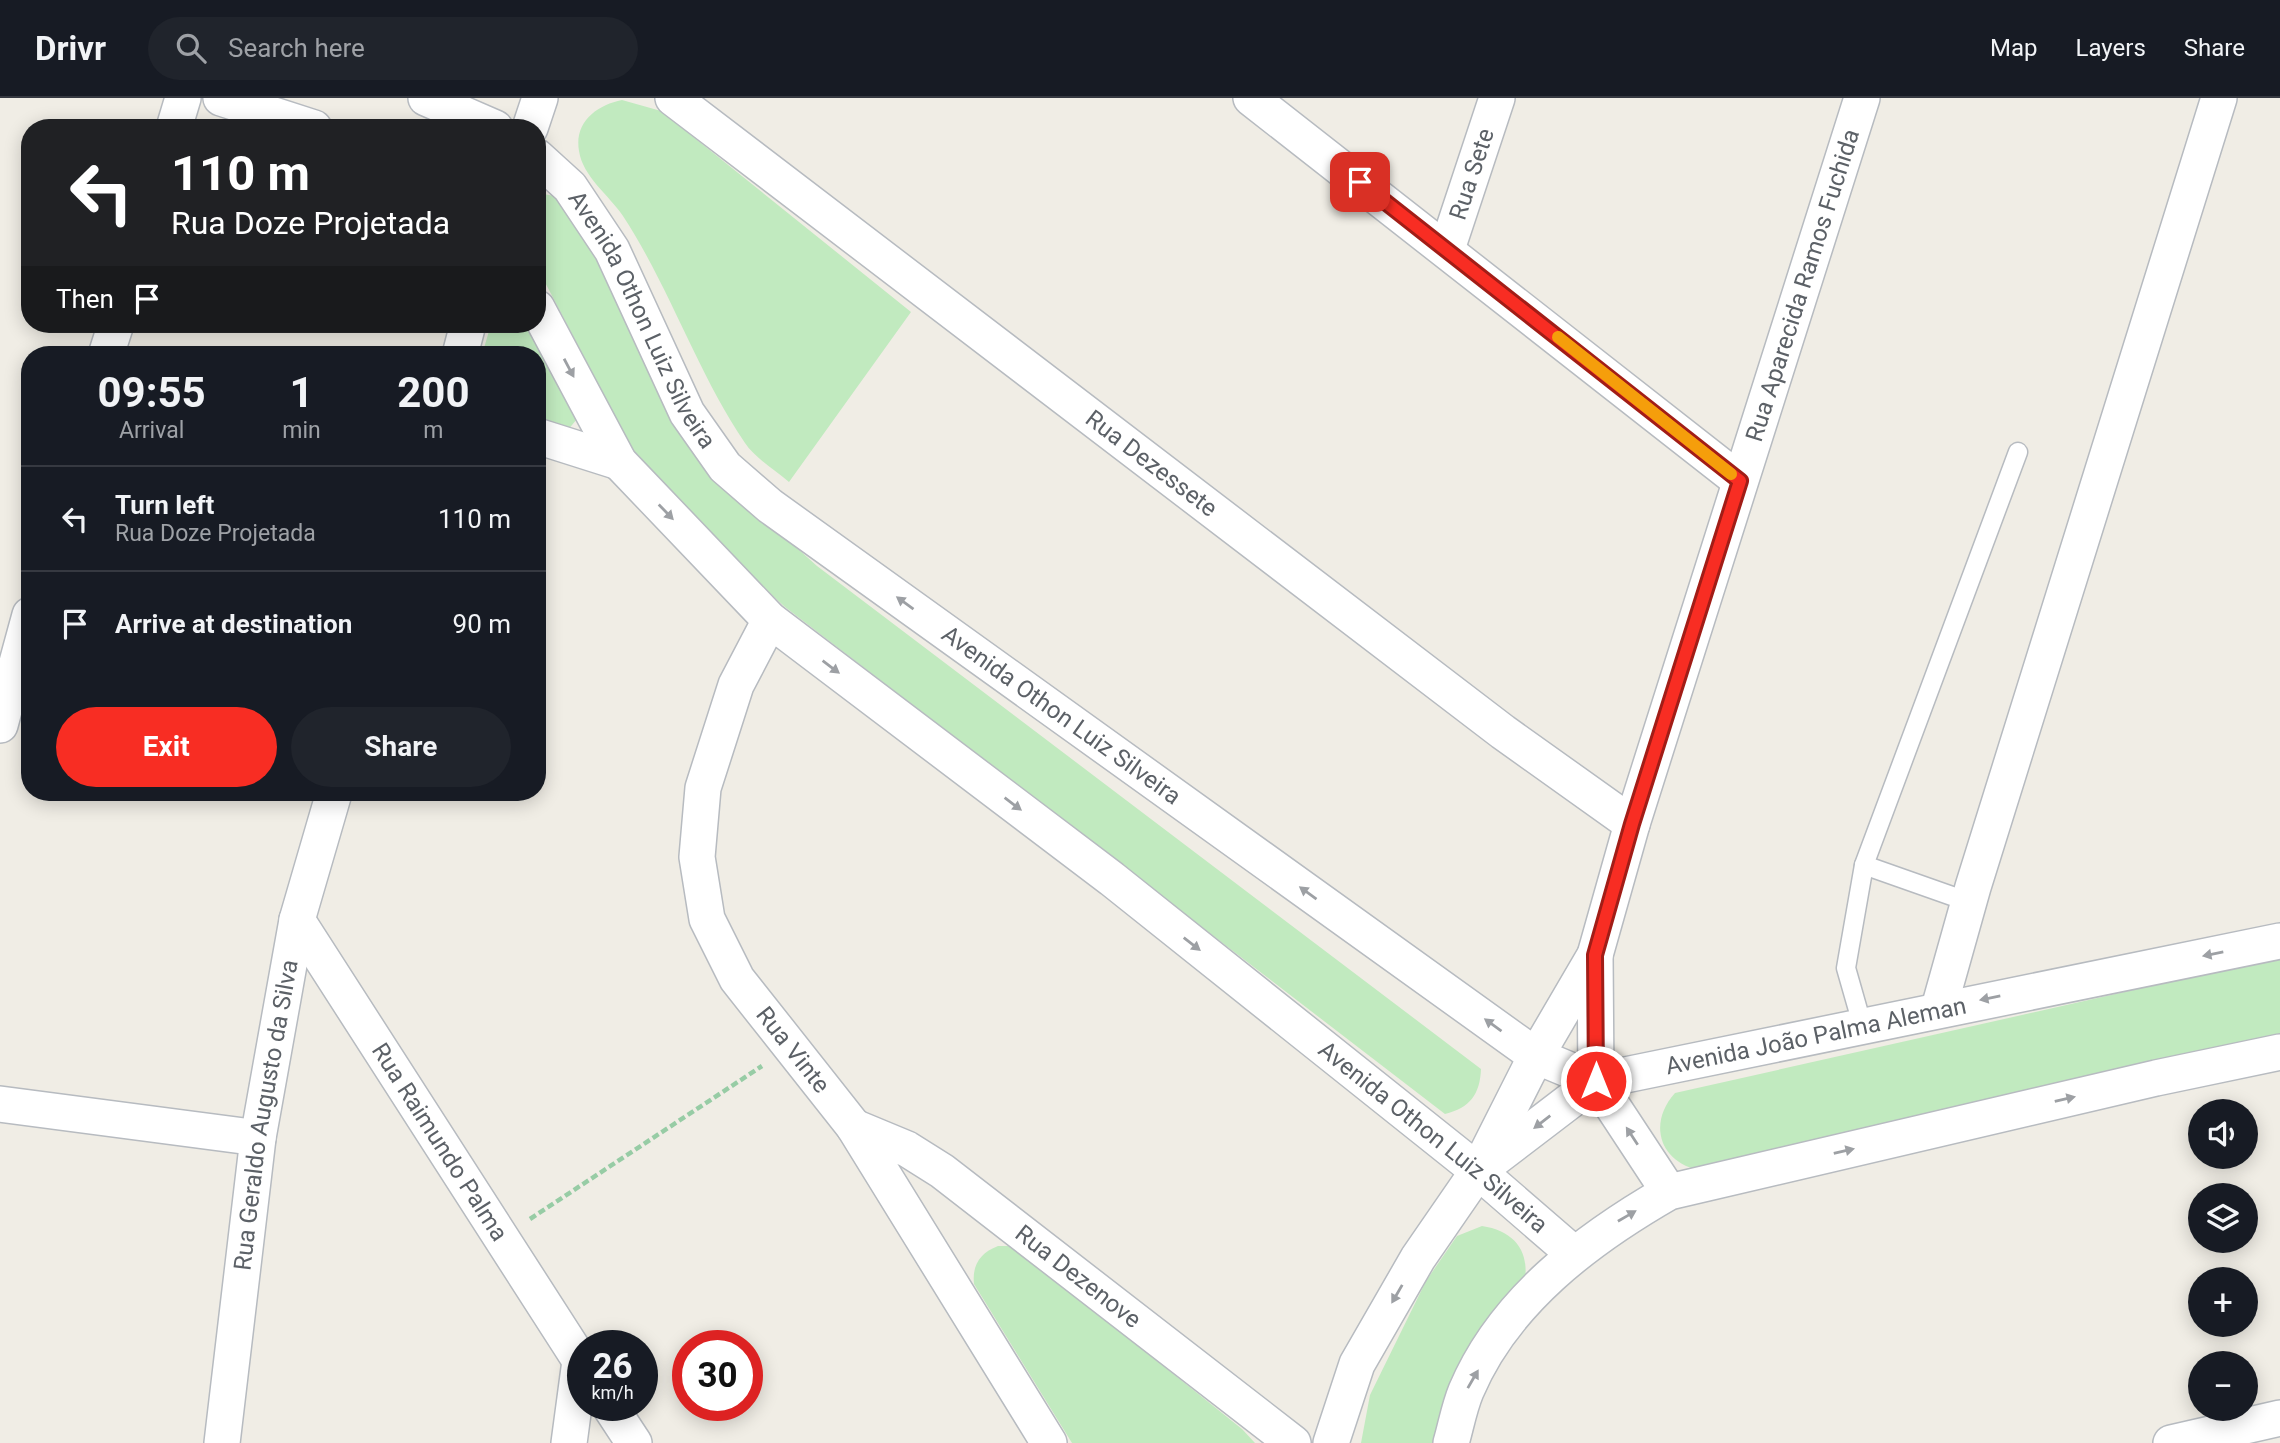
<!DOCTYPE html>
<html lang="en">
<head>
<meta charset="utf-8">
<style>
	body { margin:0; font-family:Roboto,sans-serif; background:#20242c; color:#f1f3f6; height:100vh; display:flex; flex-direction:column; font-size:26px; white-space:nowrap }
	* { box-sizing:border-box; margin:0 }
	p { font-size:23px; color:#9ea1a6 }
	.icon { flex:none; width:38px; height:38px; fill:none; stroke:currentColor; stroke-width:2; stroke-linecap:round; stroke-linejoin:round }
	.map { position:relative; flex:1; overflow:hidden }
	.side { position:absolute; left:21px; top:248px; width:525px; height:455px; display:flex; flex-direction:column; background:#171b24; border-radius:28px; box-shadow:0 4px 18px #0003 }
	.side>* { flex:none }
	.hud { position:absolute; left:21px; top:21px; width:525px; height:214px; border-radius:28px; box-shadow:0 4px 18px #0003; background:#202124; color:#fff; overflow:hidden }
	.controls { position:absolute; left:2188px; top:1001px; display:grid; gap:14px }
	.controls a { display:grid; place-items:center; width:70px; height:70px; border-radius:50%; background:#171b24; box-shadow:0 4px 18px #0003; font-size:35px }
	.speed { position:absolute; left:567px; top:1232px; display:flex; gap:14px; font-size:35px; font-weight:700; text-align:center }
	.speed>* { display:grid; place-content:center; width:91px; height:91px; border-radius:50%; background:#171b24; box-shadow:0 4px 18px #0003; line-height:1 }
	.speed small { font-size:18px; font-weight:400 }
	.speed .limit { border:10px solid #d22; background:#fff; color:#111 }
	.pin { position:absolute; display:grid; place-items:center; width:60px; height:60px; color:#fff; margin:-30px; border-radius:14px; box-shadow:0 4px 10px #0006 }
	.me { position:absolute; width:77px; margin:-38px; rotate:0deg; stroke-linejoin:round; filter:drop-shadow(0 0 5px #0008) }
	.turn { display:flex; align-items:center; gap:24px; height:147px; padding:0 35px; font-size:32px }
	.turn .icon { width:91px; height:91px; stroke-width:2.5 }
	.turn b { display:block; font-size:49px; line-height:60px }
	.then { display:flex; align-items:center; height:66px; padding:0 35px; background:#0003; gap:14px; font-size:26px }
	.eta { display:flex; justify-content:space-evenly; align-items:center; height:119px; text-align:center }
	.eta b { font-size:42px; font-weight:700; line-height:49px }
	.cta { display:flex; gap:14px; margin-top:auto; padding:14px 35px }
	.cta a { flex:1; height:80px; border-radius:42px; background:#f82d23; color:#fff; font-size:28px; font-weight:700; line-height:80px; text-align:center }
	.cta a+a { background:#20242c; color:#f1f3f6 }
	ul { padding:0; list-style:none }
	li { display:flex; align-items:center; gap:21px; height:105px; padding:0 35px; border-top:2px solid #363941 }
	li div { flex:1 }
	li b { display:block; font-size:26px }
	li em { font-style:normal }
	header { display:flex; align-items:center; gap:42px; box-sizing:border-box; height:98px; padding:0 35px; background:#171b24; border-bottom:2px solid #363941 }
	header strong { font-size:33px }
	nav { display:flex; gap:38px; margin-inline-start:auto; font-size:24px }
	.search { width:490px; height:63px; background:#20242c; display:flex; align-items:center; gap:18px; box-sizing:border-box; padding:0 24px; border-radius:38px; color:#9ea1a6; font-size:26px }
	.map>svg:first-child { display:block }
	.green { fill:#c1eabf }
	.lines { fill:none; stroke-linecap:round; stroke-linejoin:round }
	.lane-casing { stroke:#b7bbc0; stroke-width:21 }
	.street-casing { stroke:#b7bbc0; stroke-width:38 }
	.path { stroke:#97cca5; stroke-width:4.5; stroke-dasharray:7 3.5; stroke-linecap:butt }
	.lane { stroke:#fff; stroke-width:18 }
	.street { stroke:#fff; stroke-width:35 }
	.oneway { fill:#9da0a4 }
	.route-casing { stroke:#a11d17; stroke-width:18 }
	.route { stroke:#f82d23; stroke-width:12 }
	.slow { stroke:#f59e0b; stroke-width:12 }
	.labels { text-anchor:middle; stroke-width:5; stroke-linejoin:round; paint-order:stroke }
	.street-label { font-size:24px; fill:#5c6167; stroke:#fff }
</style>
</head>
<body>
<header>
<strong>Drivr</strong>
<div class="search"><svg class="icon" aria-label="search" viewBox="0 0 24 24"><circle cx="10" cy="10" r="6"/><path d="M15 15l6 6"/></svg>Search here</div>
<nav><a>Map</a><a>Layers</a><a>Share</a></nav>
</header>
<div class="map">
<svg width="2280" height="1345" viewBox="0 0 2280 1345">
	<rect width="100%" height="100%" fill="#f0ede5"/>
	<g class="green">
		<path d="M 622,2 L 661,13 L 911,214 L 789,384 C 775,372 755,360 745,345 C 697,274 670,190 623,118 C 609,97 583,79 579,53 C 574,24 597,7 622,2 Z"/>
		<path d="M 537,95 L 555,98 L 587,136 L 718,379 L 817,468 L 1481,971 C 1480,996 1470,1010 1445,1016 L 785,509 L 682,415 L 634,355 L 537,169 Z"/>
		<polygon points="491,226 533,226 577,321 567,333 537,327 537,257 482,257"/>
		<path d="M 2280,859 L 2280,940 L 1698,1072 C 1659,1063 1648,1025 1675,995 Z"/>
		<path d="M 1482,1128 C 1515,1133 1531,1154 1524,1187 L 1441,1315 L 1434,1345 L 1361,1345 L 1370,1297 L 1426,1183 L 1457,1138 Z"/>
		<path d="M 998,1148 L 1008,1148 L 1025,1157 L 1242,1331 L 1255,1345 L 1072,1345 L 974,1186 C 972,1167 980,1155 998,1148 Z"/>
	</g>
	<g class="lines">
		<defs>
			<g id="lane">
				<polyline points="1864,767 1969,804"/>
				<polyline points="1862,926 1846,870 1864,767 2018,354"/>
			</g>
			<g id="street">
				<polyline points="221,0 314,30"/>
				<polyline points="426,0 495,30"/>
				<path id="s1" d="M 673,0 L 1503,634 L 1632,726"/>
				<polyline points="1251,0 1740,383"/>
				<polyline points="174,30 183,0"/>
				<polyline points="530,30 540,0"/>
				<path id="s2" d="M 537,59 L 570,89 L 612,152 L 687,315 L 725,369 L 770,408 L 1536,958 L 1596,983 L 1669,1094"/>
				<path id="s3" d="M 1447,151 L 1497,0"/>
				<path id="s4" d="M 537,210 L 619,364 L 770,522 L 1112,781 L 1478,1073 L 1574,1156"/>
				<polyline points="106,257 116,226"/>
				<polyline points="460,257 468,226"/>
				<polyline points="537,338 619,364"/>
				<path id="s5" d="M 770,522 L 736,587 L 703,690 L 697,759 L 707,821 L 737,881 L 854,1029 L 1049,1345"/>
				<polyline points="0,627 30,517"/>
				<path id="s6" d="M 297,822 L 583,1267"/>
				<polyline points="1595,857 1596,983"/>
				<polyline points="1939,910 1973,789 2219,0"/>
				<polyline points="0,1006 258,1040"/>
				<path id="s7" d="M 854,1029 L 907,1051 L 942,1073 L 1293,1345"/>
				<path id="s8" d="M 1482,1065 L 1536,958 L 1595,857 L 1632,726 L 1862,0"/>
				<polyline points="609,1307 634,1345"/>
				<path id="s9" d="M 222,1345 L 258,1040 L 297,822 L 334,695"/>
				<polyline points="569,1345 580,1263"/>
				<path id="s10" d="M 1331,1345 L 1357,1266 L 1418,1160 L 1478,1073 L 1596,983 L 2280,843"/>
				<path d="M 1451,1345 C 1456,1328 1459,1310 1466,1293 C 1504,1203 1587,1141 1669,1094 L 2156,980 L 2280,954"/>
				<polyline points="2171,1345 2280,1320"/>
			</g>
		</defs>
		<use href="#lane" class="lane-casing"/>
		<use href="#street" class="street-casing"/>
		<polyline class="path" points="530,1121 762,968"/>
		<use href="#lane" class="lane"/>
		<use href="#street" class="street"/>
	</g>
	<defs><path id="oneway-solid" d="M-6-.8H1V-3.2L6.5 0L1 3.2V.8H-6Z" transform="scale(1.75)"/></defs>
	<g class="oneway">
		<use href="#oneway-solid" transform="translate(569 270) rotate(62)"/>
		<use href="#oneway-solid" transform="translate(666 414) rotate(46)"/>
		<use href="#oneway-solid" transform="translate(905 505) rotate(-144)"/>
		<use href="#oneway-solid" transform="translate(831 569) rotate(37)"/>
		<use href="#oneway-solid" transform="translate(1013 706) rotate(37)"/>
		<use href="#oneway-solid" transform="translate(1308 795) rotate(-144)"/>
		<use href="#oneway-solid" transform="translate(1192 846) rotate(38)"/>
		<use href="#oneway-solid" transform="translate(2213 856) rotate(169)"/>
		<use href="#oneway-solid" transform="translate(1990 900) rotate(169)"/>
		<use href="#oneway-solid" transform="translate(1493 927) rotate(-144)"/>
		<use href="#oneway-solid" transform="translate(2065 1001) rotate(-13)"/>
		<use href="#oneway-solid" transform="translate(1542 1024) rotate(142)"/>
		<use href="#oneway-solid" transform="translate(1632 1038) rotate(-123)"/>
		<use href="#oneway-solid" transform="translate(1844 1053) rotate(-13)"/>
		<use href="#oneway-solid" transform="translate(1627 1118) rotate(-30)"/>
		<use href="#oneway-solid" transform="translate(1397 1196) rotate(120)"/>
		<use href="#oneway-solid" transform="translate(1473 1281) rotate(-60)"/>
	</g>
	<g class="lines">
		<defs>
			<polyline id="route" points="1360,84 1740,383 1632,726 1595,857 1596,983"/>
		</defs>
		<use href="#route" class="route-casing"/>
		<use href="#route" class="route"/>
		<polyline class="slow" points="1558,239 1731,376"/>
	</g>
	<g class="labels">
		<g class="street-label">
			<text dy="8" stroke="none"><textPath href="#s3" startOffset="79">Rua Sete</textPath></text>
			<text dy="8" stroke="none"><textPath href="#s8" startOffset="938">Rua Aparecida Ramos Fuchida</textPath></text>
			<text dy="8" stroke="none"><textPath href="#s2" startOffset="196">Avenida Othon Luiz Silveira</textPath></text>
			<text dy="8" stroke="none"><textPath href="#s1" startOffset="602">Rua Dezessete</textPath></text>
			<text dy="8" stroke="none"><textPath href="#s2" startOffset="784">Avenida Othon Luiz Silveira</textPath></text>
			<text dy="8" stroke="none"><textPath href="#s10" startOffset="684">Avenida João Palma Aleman</textPath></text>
			<text dy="8" stroke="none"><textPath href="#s5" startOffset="471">Rua Vinte</textPath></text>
			<text dy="8" stroke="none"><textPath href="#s9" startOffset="331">Rua Geraldo Augusto da Silva</textPath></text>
			<text dy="8" stroke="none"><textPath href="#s4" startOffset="1234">Avenida Othon Luiz Silveira</textPath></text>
			<text dy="8" stroke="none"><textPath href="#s6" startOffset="264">Rua Raimundo Palma</textPath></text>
			<text dy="8" stroke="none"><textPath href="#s7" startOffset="271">Rua Dezenove</textPath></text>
		</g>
	</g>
</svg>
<div class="controls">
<a><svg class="icon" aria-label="sound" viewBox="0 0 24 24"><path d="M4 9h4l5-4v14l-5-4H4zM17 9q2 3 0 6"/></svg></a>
<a><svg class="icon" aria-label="layers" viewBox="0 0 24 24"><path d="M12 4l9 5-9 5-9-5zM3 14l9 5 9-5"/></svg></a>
<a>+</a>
<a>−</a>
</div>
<div class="speed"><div>26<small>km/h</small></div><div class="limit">30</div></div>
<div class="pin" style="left:1360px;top:84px;background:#d93025"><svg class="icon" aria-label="arrive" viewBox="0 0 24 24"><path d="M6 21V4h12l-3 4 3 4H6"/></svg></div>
<svg class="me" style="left:1596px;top:983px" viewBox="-20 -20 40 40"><circle r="17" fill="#f82d23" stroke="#fff" stroke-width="3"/><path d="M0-11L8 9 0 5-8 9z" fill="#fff"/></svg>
<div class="hud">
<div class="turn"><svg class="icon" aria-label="left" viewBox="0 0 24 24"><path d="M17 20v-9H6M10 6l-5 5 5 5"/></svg><div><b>110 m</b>Rua Doze Projetada</div></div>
<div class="then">Then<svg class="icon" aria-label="arrive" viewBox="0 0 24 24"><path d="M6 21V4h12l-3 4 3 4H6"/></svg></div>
</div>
<section class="side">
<div class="eta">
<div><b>09:55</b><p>Arrival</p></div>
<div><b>1</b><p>min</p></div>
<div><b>200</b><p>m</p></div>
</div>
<ul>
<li><svg class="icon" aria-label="left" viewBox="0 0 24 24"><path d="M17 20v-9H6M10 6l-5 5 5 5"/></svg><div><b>Turn left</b><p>Rua Doze Projetada</p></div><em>110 m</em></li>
<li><svg class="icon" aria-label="arrive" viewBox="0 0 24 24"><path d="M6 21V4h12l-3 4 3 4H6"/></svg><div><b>Arrive at destination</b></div><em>90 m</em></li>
</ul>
<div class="cta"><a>Exit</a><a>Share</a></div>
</section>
</div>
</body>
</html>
